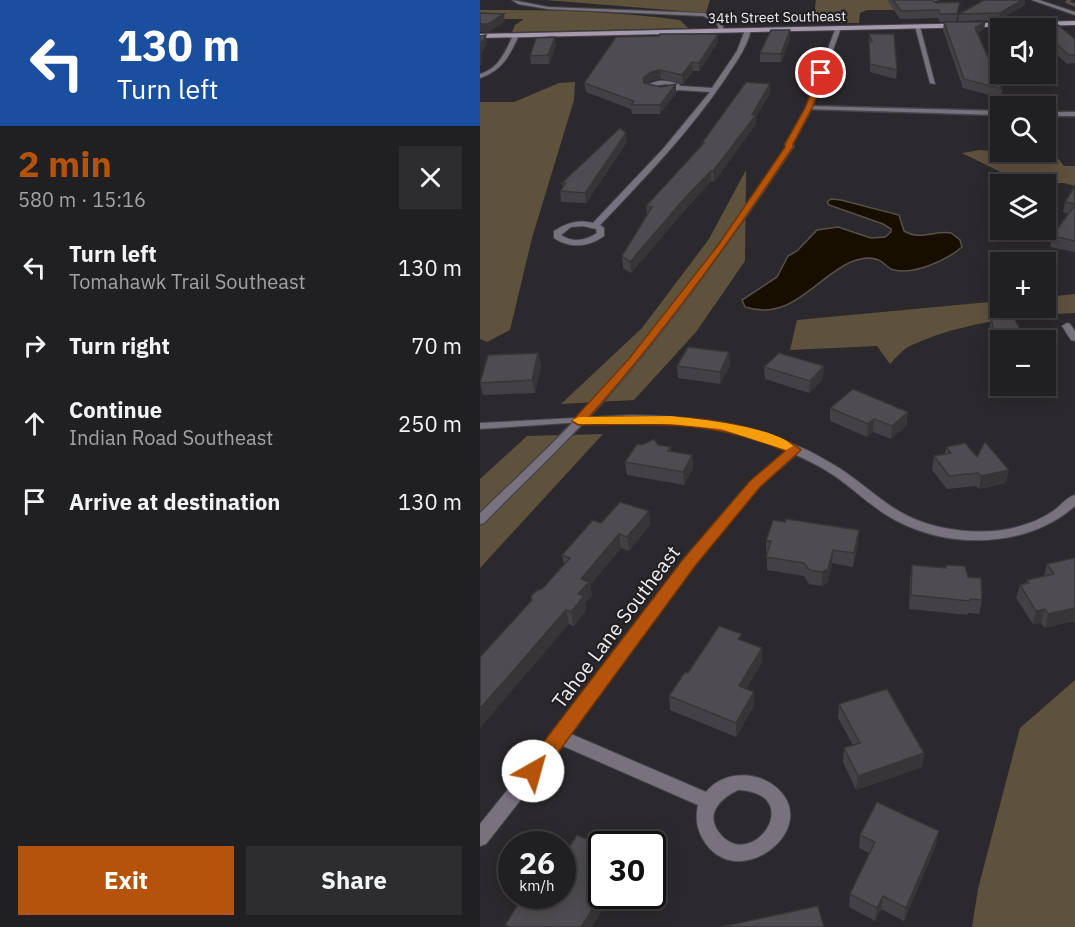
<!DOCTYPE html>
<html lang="en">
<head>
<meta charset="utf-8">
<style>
	body { margin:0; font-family:"IBM Plex Sans",sans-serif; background:#2d2c2f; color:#f1f3f6; height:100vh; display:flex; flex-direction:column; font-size:22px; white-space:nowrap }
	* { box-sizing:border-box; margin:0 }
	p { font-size:20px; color:#a2a2a5 }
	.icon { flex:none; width:33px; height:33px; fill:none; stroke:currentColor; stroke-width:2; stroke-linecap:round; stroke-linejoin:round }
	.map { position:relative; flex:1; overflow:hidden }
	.side { display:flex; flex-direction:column; background:#201f22; width:480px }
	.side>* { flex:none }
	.guide { background:#1a4fa0; color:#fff; overflow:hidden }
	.buttons { position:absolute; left:510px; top:18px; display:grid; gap:12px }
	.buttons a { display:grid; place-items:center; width:66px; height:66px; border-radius:0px; background:#201f22; box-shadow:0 3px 15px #0003,0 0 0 2px #3d3d40; font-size:30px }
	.speed { position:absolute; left:18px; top:831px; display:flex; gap:12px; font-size:30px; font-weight:700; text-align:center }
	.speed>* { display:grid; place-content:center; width:78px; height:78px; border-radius:50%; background:#201f22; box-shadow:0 3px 15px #0003,0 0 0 2px #3d3d40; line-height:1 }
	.speed small { font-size:15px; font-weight:400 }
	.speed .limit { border:3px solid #111; border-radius:9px; background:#fff; color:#111 }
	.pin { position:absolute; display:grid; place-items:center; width:51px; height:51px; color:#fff; margin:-26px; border:3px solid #fff; border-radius:50%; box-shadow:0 2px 6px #0007 }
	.me { position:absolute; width:66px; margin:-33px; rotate:38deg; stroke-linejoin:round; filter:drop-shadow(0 0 4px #0008) }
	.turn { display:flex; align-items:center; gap:21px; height:126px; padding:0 18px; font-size:27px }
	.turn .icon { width:78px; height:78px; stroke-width:2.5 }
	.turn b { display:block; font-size:42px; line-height:51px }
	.round { display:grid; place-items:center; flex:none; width:63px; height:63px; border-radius:0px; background:#2d2c2f }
	.head { display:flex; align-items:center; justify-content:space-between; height:102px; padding:0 18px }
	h1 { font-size:36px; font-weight:700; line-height:45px; color:#b45309 }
	.button { display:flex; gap:12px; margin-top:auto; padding:12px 18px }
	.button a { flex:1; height:69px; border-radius:0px; background:#b45309; color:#fff; font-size:24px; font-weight:700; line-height:69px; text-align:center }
	.button a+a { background:#2d2c2f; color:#f1f3f6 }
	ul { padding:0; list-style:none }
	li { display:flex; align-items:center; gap:18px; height:78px; padding:0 18px }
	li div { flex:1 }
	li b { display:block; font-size:22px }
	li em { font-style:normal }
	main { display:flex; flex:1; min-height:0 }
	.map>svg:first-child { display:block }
	.green { fill:#5e523d }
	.water { fill:#180e00; stroke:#585148; stroke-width:1.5 }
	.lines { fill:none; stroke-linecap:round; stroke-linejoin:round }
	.stream { stroke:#585148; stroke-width:3 }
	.lane-casing { stroke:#464548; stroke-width:3 }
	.street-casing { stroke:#464548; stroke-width:2 }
	.secondary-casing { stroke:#464548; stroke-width:2 }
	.lane { fill:#78717e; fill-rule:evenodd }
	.street { fill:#78717e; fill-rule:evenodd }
	.secondary { fill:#a499ae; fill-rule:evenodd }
	.wall { fill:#434145 }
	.shaded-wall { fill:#373538 }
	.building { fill:#4e4c50; stroke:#373538; stroke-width:1.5 }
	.route { fill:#b45309; stroke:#753606; stroke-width:1.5 }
	.slow { fill:#f59e0b }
	.labels { text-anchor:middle; stroke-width:4.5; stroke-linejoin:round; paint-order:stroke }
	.far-street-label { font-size:14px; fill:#efeef1; stroke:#222024 }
	.near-street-label { font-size:20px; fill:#efeef1; stroke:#222024 }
</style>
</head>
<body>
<main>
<section class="side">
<div class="guide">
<div class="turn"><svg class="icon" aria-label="left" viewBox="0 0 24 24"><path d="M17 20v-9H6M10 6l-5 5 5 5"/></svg><div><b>130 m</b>Turn left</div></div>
</div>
<div class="head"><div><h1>2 min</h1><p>580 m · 15:16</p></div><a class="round"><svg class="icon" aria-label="close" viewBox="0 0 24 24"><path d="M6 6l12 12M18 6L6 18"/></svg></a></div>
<ul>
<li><svg class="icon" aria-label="left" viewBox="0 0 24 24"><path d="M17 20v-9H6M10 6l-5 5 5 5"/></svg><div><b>Turn left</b><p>Tomahawk Trail Southeast</p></div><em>130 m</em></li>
<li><svg class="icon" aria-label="right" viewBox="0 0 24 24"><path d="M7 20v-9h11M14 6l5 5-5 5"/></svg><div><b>Turn right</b></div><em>70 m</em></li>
<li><svg class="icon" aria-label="ahead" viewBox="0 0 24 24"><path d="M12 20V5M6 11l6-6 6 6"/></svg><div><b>Continue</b><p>Indian Road Southeast</p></div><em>250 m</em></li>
<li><svg class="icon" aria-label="arrive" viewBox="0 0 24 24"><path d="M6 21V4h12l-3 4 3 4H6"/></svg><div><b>Arrive at destination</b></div><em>130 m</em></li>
</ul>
<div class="button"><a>Exit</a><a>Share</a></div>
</section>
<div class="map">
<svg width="595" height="927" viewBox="0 0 595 927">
	<rect width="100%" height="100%" fill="#2b292d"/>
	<g class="green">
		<polygon points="65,0 230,0 226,13"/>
		<path d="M 336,0 L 460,0 L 419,10 L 387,10 L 380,13 L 379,23 C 368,23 357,23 346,23 L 346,17 L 334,15 Z"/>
		<path d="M 0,10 C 68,10 133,11 200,20 L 208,28 L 32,32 L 35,25 L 44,19 L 0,19 Z"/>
		<polygon points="95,82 94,100 52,238 30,330 7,342 0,339 0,102 34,102 79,83"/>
		<polygon points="500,150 577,157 584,166 595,166 595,186 584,183 545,184 482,153"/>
		<polygon points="266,170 265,261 216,332 154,400 81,404 162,328 229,239"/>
		<path d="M 595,294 L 595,313 C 541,316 480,322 430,346 C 423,349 416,358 410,364 L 397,346 L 310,350 L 317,320 L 520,301 L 520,308 L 566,308 L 566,297 Z"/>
		<polygon points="123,434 0,568 0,479 47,436"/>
		<polygon points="595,680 595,927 492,927 498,889 540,728"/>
	</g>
	<path class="water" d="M 351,199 L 361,200 L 419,215 L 424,231 C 441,241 454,230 471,233 L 480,240 L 482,247 C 467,260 434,275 414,270 C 409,269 406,265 402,262 C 393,256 381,258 371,262 C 335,278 311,322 265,307 L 262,300 L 297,277 L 308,256 L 317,251 L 337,230 L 358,227 L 391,238 L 405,237 L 411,232 L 411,229 L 403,224 L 349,205 L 347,202 Z"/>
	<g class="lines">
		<polyline class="stream" points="590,0 587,2 595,5"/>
		<defs>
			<g id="lane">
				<polygon points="329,106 520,111 520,115 327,109 326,108"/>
				<rect x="566" y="112" width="29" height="4"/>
				<path d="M 308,146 L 313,147 C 259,228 203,308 140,382 C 98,432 50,476 4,523 L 0,524 L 0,513 C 45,470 91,427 132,380 C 196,307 253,226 308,146 Z"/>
			</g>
			<g id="street">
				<polygon points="32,0 68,7 224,13 241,21 244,30 239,31 237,23 223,16 68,9 38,4"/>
				<polygon points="552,0 559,0 595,12 595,15"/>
				<polygon points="435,26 440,27 455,84 450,83"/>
				<polygon points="356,27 361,28 332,108 313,144 314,147 308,148 305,144 326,108"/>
				<path d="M 268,28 L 271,30 C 267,48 255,63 245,79 C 210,131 164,179 120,225 L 124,228 L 124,236 C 109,247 90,249 74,238 L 74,231 C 87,223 98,219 113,223 L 183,149 L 230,92 L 198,90 L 182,94 L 165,90 L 165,88 C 174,78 187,80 199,84 L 200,86 L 232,88 L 257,51 L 265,30 ZM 186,84 L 195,87 L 182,90 L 171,88 L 174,86 ZM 103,226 L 116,229 L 117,233 C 105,241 93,243 81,235 L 91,227 Z"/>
				<path d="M 34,34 L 39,35 C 30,55 22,71 0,78 L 0,74 C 20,68 25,51 34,34 Z"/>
				<polygon points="587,323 590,324 595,331 595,341 591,340 582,326"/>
				<path d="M 151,415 C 213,416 272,424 329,451 C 344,459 359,467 372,477 C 389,489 405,504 424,514 C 450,528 483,533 513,531 C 534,529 556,523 573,511 C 581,506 586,497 595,495 L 595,506 C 547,548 471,550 415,520 C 396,510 380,495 363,482 C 349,471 332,462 316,455 L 279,487 L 215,565 L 91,734 L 226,792 C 243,771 276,770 297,788 C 342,828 261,892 226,844 C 217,831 215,820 218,805 L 83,746 L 6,844 L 0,846 L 0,824 L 74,732 L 205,559 L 271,481 L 307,450 C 210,407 102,423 0,429 L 0,423 ZM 258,790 C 326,793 275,870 242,836 C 223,816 239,799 258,790 Z"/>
			</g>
			<polygon id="secondary" points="595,21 595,25 0,38 0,34"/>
		</defs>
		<use href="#lane" class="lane-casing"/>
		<use href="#street" class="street-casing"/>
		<use href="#secondary" class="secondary-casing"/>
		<use href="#lane" class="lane"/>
		<use href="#street" class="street"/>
		<use href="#secondary" class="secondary"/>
	</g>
	<g class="wall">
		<polygon points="407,0 452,0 456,3 479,9 476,21 460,22 458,18 420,19"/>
		<polygon points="504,0 545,0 544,6 519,20 478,21 479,14"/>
		<polygon points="548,21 595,39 595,63 587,64 566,45 566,28 547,28"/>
		<polygon points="464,22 505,22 504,29 498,33 522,89 521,98 483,88 463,30"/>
		<polygon points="389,34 417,70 416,79 390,72"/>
		<polygon points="310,38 301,62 280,62 280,53"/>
		<polygon points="238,42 219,71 213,71 203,84 181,79 172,80 167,84 196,93 180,114 152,114 151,109 106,92 104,83"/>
		<polygon points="76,45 69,64 51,64 50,56"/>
		<polygon points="290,84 290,93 276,117 276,124 234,182 231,181 205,210 151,273 143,268 142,256 167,215 166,206 222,146 222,143"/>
		<polygon points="147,142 106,203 81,202 80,191 83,188 82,183"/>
		<polygon points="595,188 595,252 570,247 572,236 589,214 583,212 585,202"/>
		<polygon points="511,319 520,340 520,369 510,346 511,339 509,331"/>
		<polygon points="249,352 250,365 240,384 198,378 197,366"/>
		<polygon points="58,353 61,366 55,393 3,395 0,383"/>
		<polygon points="566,363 571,382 568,394 531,393 528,386 566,386"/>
		<polygon points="284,367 343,379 329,393 285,379"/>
		<polygon points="350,408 427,425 411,439 393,432 387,437 350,421"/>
		<polygon points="162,445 178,445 191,447 191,452 212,455 213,468 204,485 147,475 145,462"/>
		<polygon points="466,447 497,457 526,483 499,489 496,486 467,489 452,470 454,456 465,454"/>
		<polygon points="169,511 170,525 149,551 141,548 110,585 112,595 105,603 106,610 94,626 89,624 52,600 84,564 82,555 121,523"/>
		<polygon points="286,541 378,543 373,567 352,563 348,582 342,586 329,584 324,576 287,570 287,554 286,554"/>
		<polygon points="595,560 595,623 594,621 565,628 561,623 553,624 536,598 540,585 546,583 547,580 564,576 567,564"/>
		<polygon points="432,565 466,568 466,565 488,577 502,600 499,614 488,613 488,615 429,609 430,579"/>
		<polygon points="262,641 282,662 266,689 274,706 256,737 190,710 189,696 208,673"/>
		<polygon points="359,704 444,753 442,767 376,790 363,762 364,748 373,745 358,718"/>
		<polygon points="380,835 456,845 424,921 401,909 395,921 369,907 370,894 389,853 379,848"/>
	</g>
	<g class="shaded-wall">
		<polygon points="542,0 545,0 544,6 519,20 520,13"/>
		<polygon points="24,14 25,22 9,32 0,32 0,24"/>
		<polygon points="505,22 504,29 494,35 495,28"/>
		<polygon points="310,30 310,38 301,62 301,54"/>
		<polygon points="238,34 238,42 219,71 219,63"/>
		<polygon points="6,35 7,44 1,55 2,62 0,66 0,45"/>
		<polygon points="75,37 76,45 69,64 68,55"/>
		<polygon points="212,62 213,71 203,84 202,75"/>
		<polygon points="180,70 181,79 172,80 163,86 163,78 171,72"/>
		<polygon points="196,84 196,93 180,114 180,105"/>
		<polygon points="290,84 290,93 276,117 276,124 234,182 233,171 272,115"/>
		<polygon points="146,133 147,142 106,203 105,193"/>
		<polygon points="231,171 231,181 205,210 151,273 150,262 204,199"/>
		<polygon points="249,352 250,365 240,384 240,372"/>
		<polygon points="58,353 61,366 55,393 52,380"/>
		<polygon points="344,366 343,379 329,393 330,381"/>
		<polygon points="428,412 427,425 411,439 412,426"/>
		<polygon points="394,419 393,432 387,437 388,424"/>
		<polygon points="212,455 213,468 204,485 203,472"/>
		<polygon points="529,470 526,483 499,489 501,476"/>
		<polygon points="169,511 170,525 149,551 147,537"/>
		<polygon points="379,530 378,543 373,567 374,553"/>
		<polygon points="139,534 141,548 110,585 112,595 105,603 106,610 94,626 91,612 98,594 101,579"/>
		<polygon points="353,550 352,563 348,582 342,586 342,572"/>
		<polygon points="595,608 595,616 594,621 565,628 568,614"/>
		<polygon points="565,609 561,623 553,624 556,611"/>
		<polygon points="86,610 89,624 0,728 0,709"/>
		<polygon points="282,648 282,662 260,700 259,686"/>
		<polygon points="274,692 274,706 256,737 256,723"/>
		<polygon points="444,753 442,767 376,790 378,776"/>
		<polygon points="459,831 456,845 424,921 426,908"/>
		<polygon points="122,894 122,896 129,896 130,898 112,927 101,927"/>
		<polygon points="403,896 401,909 395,921 397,908"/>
	</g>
	<g class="building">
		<polygon points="413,0 452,0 456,3 480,2 477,14 460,14 459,10 421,11"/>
		<polygon points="504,0 542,0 520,13 479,14"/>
		<polygon points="0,13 24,14 8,24 0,24"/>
		<polygon points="572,20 595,39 595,55 589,55 566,35 566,28 557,28 548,21"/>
		<polygon points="464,22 505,22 495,28 522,89 484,79"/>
		<polygon points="291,30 310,30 301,54 280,53"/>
		<polygon points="180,34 238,34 219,63 212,62 202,75 180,70 171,72 163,78 164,83 181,87 196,84 180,105 151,105 154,101 104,83 136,37 179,36"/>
		<polygon points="389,34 414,34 417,70 390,64 389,42 392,41"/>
		<polygon points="6,35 0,45 0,36"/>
		<polygon points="75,37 68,55 50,56 56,38"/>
		<polygon points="266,82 290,84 272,115 276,115 233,171 231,171 204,199 150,262 142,256 172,207 166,206 224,143 222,143"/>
		<polygon points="140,128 146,133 105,193 80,191 86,183 82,183"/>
		<polygon points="594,187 595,204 585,202"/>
		<polygon points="595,205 595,241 572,236"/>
		<polygon points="534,318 546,340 520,340 520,352 512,334 515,333 511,319"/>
		<polygon points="208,347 249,352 240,372 197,366"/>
		<polygon points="58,353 52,380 0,383 8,355"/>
		<polygon points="299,353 344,366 330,381 284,367"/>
		<polygon points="566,363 571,382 566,381"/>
		<polygon points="373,389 428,412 412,426 394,419 388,424 350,408"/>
		<polygon points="174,439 178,445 191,447 188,451 212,455 203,472 145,462 157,444 162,445"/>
		<polygon points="505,442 529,470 501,476 498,473 469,476 454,456 471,453 466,447 485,443 497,457"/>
		<polygon points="140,502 169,511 147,537 139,534 101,579 109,582 98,594 104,596 91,612 86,610 0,709 0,657 52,600 51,596 56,591 62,589 90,558 82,555 113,520 121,523"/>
		<polygon points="306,519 379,530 374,553 353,550 348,569 342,572 329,570 324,563 286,557 291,541 286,541 293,520 305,522"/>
		<polygon points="594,558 595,560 595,608 568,614 565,609 556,611 540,585 549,583 547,580 574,574 567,564"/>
		<polygon points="432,565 466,568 466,565 485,566 488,577 501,578 502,600 490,599 490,601 431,595"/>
		<polygon points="239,626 262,634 258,639 282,648 259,686 274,692 256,723 189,696 205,672 208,673"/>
		<polygon points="407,689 444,753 378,776 364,748 380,743 359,704"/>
		<polygon points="397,802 459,831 426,908 403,896 397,908 370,894 395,842 380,835"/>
		<polygon points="97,835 122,846 122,878 119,881 122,882 122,894 101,927 29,927 25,925 42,898 52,903 57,896 82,896 82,858"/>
		<polygon points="338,906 344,927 240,927"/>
	</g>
	<path class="route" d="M 339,72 L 345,73 L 332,108 L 313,144 L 313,147 C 250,242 185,332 109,417 C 172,416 237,413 297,437 C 305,441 315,443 321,450 L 280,487 L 215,566 L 60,777 L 53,779 L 46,777 L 44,771 L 46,765 L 204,558 L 270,481 L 305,451 C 233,420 174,424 98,425 L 92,421 L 148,360 L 239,244 L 305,147 L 305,144 L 325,108 Z"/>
	<path class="slow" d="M 191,416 C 219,419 295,427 313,446 L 306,450 L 241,429 L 191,424 L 99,424 L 92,420 L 99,417 Z"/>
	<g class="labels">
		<g class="far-street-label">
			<text transform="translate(297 17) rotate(-1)" y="5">34th Street Southeast</text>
		</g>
		<g class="near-street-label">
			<text transform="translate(136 627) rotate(-53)" y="7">Tahoe Lane Southeast</text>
		</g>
	</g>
</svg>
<div class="buttons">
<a><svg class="icon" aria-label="sound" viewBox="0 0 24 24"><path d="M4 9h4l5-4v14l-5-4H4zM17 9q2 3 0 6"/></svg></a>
<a><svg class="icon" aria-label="search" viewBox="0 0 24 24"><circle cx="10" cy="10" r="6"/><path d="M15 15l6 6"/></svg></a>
<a><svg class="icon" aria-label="layers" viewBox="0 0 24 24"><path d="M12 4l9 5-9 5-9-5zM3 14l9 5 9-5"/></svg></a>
<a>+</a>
<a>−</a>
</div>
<div class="speed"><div>26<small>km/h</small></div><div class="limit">30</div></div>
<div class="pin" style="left:341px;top:73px;background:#d93025"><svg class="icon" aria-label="arrive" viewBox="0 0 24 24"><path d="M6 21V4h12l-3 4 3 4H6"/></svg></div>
<svg class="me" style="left:53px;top:771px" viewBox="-20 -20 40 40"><circle r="19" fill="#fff"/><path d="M0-13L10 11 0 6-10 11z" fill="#b45309"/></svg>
</div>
</main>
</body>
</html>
